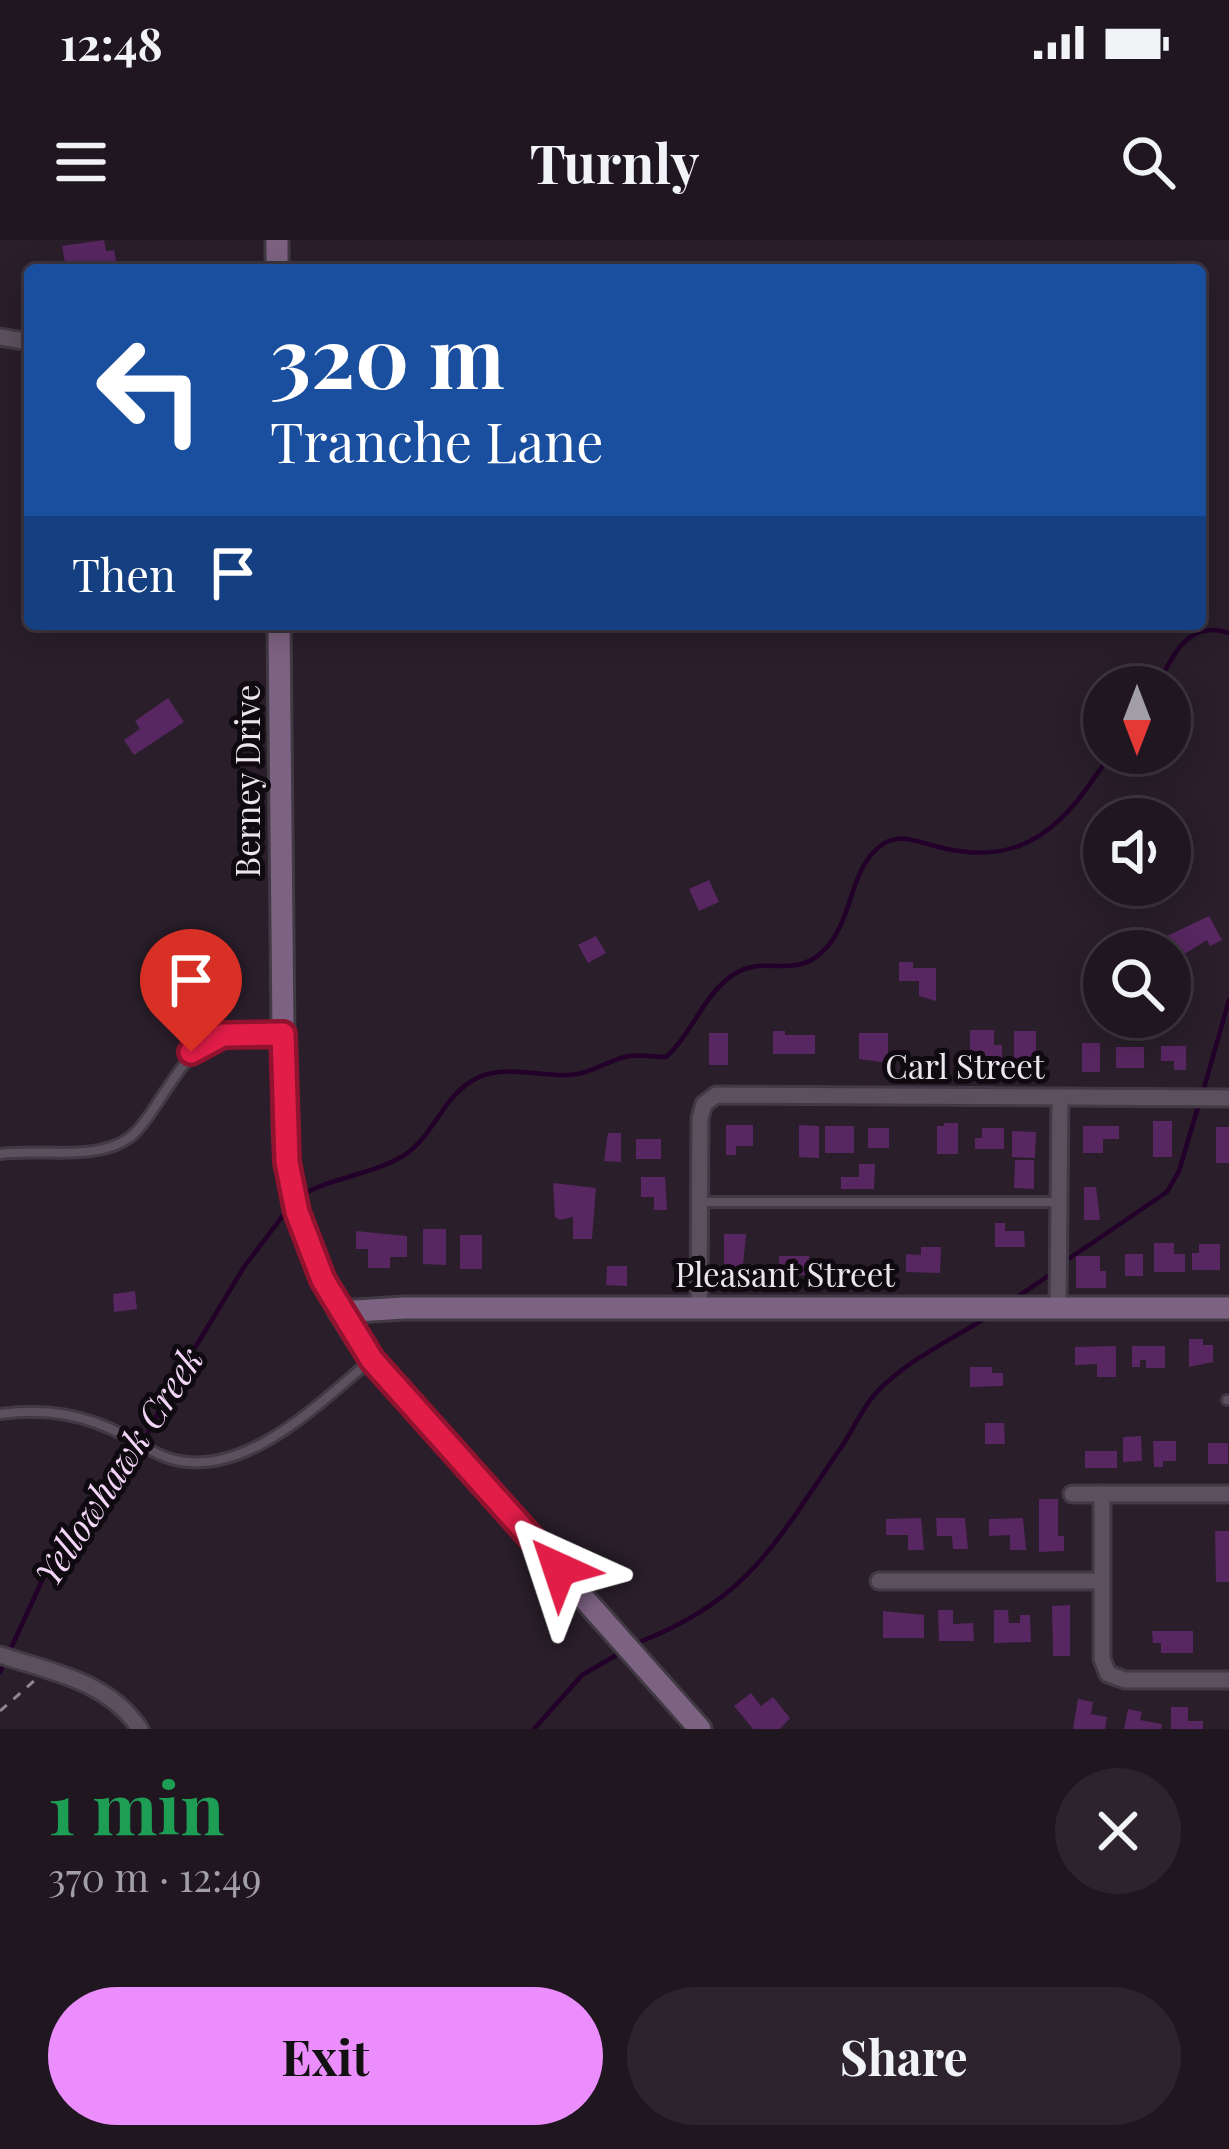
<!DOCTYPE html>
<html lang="en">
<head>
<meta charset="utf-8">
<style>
	body { margin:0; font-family:"Playfair Display",serif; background:#2c232d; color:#f1f3f6; height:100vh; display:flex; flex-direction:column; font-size:45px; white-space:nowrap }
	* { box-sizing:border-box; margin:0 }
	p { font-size:39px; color:#a19fa5 }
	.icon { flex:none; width:66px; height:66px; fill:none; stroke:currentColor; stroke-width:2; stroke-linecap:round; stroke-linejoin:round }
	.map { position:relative; height:1489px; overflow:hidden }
	.drawer { display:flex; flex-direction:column; background:#1f1620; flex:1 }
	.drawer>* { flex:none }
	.banner { position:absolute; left:24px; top:24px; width:1182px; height:366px; border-radius:12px; box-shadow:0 6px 30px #0003,0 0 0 3px #3c353e; background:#1a4fa0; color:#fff; overflow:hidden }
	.needle { width:78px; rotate:180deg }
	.fabs { position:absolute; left:1083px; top:426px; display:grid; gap:24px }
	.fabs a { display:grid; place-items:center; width:108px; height:108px; border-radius:50%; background:#1f1620; box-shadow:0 6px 30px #0003,0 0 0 3px #3c353e; font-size:60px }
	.pin { position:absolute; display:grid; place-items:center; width:102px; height:102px; color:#fff; margin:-123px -51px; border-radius:50% 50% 50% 0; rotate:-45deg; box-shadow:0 0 12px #0007 }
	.pin .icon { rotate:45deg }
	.me { position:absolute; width:132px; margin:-66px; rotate:318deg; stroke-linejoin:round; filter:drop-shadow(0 0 9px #0008) }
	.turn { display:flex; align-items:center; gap:42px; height:252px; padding:0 48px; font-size:54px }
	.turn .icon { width:156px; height:156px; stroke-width:2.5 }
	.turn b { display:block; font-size:84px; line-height:102px }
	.then { display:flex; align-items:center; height:114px; padding:0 48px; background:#0003; gap:24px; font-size:45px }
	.round { display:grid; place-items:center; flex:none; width:126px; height:126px; border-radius:63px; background:#2c232d }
	.headline { display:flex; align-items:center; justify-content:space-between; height:204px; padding:0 48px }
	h1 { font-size:72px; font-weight:700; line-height:90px; color:#1e9e55 }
	.cta { display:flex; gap:24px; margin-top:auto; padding:24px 48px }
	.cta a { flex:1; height:138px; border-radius:72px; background:#eb8dfc; color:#111; font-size:48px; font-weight:700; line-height:138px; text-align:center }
	.cta a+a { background:#2c232d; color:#f1f3f6 }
	.status { display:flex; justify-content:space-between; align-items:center; height:84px; padding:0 60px; background:#1f1620; direction:ltr }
	.status svg { height:33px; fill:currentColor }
	header { display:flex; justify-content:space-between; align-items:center; height:156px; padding:0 48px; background:#1f1620; font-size:54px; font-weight:700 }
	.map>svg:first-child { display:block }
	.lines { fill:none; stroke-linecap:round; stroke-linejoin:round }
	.stream { stroke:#220029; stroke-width:4.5 }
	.building { fill:#582661 }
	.lane-casing { stroke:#413943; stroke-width:14 }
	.street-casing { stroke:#413943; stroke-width:21 }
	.secondary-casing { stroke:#413943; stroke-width:27 }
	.path { stroke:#908792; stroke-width:3; stroke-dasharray:9 9; stroke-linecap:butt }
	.lane { stroke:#5c505e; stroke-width:8 }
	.street { stroke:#5c505e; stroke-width:15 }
	.secondary { stroke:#7d6382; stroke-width:21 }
	.route-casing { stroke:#92132f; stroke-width:30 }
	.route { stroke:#e11d48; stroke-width:21 }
	.labels { text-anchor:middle; stroke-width:10; stroke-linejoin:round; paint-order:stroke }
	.street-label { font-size:33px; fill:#ece5ee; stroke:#0f0a0f }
	.water-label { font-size:36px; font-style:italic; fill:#f2d5f7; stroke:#0f0a0f }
</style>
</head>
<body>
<div class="status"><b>12:48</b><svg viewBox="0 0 49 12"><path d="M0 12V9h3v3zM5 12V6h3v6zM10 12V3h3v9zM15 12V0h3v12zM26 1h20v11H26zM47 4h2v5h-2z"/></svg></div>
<header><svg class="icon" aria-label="menu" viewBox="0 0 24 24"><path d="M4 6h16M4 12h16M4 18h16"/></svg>Turnly<svg class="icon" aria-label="search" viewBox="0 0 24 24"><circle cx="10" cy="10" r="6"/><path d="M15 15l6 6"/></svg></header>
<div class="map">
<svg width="1229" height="1489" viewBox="0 0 1229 1489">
	<rect width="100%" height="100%" fill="#291e2a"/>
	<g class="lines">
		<g class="stream">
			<path d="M 1157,447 C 1172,416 1188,379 1229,393"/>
			<polyline points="1204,848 1229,760"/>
			<path d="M 300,956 C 332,937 371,935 403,916 C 432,898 441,861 470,842 C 500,822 536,837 569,835 C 592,834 609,819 630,816 C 641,814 655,817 666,817 C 693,793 704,752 736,733 C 763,716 794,738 821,713 C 855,683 847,628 883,604 C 899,593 918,602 935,606 C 1026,631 1066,583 1111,513"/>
			<polyline points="1070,1018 1167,952 1179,931 1198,867"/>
			<polyline points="1016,1058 1048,1036"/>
			<path d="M 637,1403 C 748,1361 776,1302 840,1209 C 852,1192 861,1170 875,1154 C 905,1121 951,1100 989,1076"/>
			<polyline points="0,1432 52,1319 138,1213 170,1149 244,1027 288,969"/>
			<polyline points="534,1489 582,1435 620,1413"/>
		</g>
	</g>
	<g class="building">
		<polygon points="104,0 106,11 114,10 118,30 71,30 69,22 65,23 62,6"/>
		<polygon points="168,458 184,482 134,515 124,500 140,489 135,481"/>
		<polygon points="709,640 719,662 699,671 689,649"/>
		<polygon points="1209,676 1222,700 1210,706 1207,700 1170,723 1170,711 1154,711 1167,704 1163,698"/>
		<polygon points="596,696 606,713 588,723 578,705"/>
		<polygon points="899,722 913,722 913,728 936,728 936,761 919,756 919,741 899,741"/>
		<polygon points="970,790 994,790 994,805 1002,805 1002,818 970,825"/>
		<polygon points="773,791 785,791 785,795 815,795 815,814 773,814"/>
		<rect x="1014" y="791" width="22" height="27"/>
		<rect x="709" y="793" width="19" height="32"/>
		<polygon points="859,793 888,793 888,823 859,819"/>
		<rect x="1082" y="803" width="18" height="29"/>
		<polygon points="1161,806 1186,806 1186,830 1174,830 1174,821 1161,821"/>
		<rect x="1116" y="807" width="28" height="21"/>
		<rect x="1153" y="881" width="19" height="36"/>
		<polygon points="944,883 958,883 958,914 937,914 937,886 944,886"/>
		<polygon points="726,885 753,885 753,906 736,906 736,915 726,915"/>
		<polygon points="799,885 819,886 819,918 799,917"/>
		<rect x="825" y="886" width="29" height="27"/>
		<polygon points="1083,886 1119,886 1119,899 1103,899 1103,913 1083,913"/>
		<rect x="1216" y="887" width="13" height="36"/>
		<rect x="868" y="888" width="21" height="20"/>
		<polygon points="982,888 1004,888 1004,909 975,909 975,898 982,898"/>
		<polygon points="1012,891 1036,892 1035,918 1012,917"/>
		<polygon points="608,893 621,893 621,922 604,921"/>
		<rect x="636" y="899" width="25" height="20"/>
		<polygon points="1015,920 1034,920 1034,949 1014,948"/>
		<polygon points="859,924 875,924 874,949 841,949 841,937 859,937"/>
		<polygon points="641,937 665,937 667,970 654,970 654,957 641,957"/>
		<polygon points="553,943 596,948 592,999 573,999 573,977 560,980 555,977"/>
		<polygon points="1084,947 1096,947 1100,980 1084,980"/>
		<polygon points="995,983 1005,983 1005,991 1024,991 1025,1007 995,1007"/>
		<polygon points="423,989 446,989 446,1025 423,1024"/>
		<polygon points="356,991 407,996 407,1017 390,1017 390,1028 368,1028 368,1009 356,1009"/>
		<polygon points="724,994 746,994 742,1035 724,1035"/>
		<rect x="460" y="995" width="22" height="34"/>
		<polygon points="1154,1003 1174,1003 1174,1014 1185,1014 1185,1032 1154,1032"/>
		<polygon points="1199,1004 1220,1004 1220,1030 1192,1030 1192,1013 1199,1013"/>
		<polygon points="921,1007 941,1007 940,1033 906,1032 906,1014 921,1015"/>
		<rect x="1125" y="1014" width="18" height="22"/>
		<rect x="779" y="1016" width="30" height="19"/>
		<polygon points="1076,1016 1100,1016 1100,1031 1106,1031 1106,1048 1076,1048"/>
		<polygon points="607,1026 627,1026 627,1046 606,1045"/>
		<polygon points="135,1051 137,1069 114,1072 113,1054"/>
		<polygon points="1189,1099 1203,1099 1203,1105 1213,1105 1213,1122 1189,1127"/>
		<polygon points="1116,1106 1116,1137 1097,1137 1097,1124 1075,1125 1075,1107"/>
		<polygon points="1132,1106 1165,1106 1165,1128 1146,1128 1146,1120 1140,1120 1140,1127 1132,1127"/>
		<polygon points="970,1127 992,1127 992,1133 1003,1133 1003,1146 970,1147"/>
		<polygon points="985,1183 1004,1183 1005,1204 985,1204"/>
		<polygon points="1141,1196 1142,1221 1123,1222 1123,1197"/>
		<polygon points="1153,1201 1176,1201 1176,1221 1163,1221 1163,1227 1154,1227"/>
		<rect x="1208" y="1203" width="20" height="21"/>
		<rect x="1085" y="1211" width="32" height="17"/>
		<polygon points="1039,1259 1058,1259 1058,1296 1064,1296 1064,1311 1039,1312"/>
		<polygon points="921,1278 924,1310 908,1310 908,1295 886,1295 886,1279"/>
		<polygon points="936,1278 965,1278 968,1309 953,1309 952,1296 937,1296"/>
		<polygon points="1023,1278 1026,1310 1010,1310 1010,1295 989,1296 989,1279"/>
		<polygon points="1215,1291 1229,1291 1229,1342 1216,1342"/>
		<polygon points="1070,1365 1070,1416 1053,1416 1052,1366"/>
		<polygon points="938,1370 953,1370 953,1384 973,1383 974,1401 939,1401"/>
		<polygon points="994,1370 1008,1370 1009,1383 1020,1383 1020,1375 1030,1375 1031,1402 994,1403"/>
		<polygon points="883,1371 924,1375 924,1398 883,1398"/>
		<polygon points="1152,1391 1193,1391 1193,1413 1161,1413 1161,1403 1153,1403"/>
		<polygon points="751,1453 761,1466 773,1457 790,1478 780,1489 753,1489 734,1466"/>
		<polygon points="1078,1459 1093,1462 1091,1474 1107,1477 1105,1489 1073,1489"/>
		<polygon points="1171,1467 1188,1467 1188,1481 1203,1481 1203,1489 1171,1489"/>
		<polygon points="1128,1469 1142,1472 1140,1480 1162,1484 1161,1489 1124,1489"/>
	</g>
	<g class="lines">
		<defs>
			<g id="lane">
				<path d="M 0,914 C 39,908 95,922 129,898 C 140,890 151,873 158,862 C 199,800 203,795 278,794"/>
				<polyline points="700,962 1057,962"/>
				<polyline points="1227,1160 1229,1160"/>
				<path d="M 0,1174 C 47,1168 83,1174 126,1196 C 139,1203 153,1213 168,1218 C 242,1242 318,1164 370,1121"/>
			</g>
			<g id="street">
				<polyline points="0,97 30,102"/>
				<polyline points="699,1068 700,878 704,864 716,855 1229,858"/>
				<polyline points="1058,1068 1060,858"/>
				<polyline points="1072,1254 1229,1254"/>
				<polyline points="1102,1254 1102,1419 1108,1434 1125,1440 1229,1440"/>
				<polyline points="879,1341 1102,1341"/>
				<path d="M 0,1415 C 52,1432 108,1441 140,1489"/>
			</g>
			<g id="secondary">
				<polyline points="277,0 277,30"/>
				<path d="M 279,384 L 284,893 C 291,977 322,1053 372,1120 L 700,1489"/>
				<polyline points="340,1072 404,1068 1229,1068"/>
			</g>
		</defs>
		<use href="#lane" class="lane-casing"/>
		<use href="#street" class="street-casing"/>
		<use href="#secondary" class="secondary-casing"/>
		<polyline class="path" points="0,1471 34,1441"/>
		<use href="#lane" class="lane"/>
		<use href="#street" class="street"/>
		<use href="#secondary" class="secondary"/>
	</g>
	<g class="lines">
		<defs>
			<polyline id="route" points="191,812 223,795 283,794 287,922 297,972 323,1040 372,1120 559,1329"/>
		</defs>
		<use href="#route" class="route-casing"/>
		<use href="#route" class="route"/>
	</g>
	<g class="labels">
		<g class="street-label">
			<text transform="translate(248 541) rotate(-90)" y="12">Berney Drive</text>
			<text x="965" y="839">Carl Street</text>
			<text x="785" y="1047">Pleasant Street</text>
		</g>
		<g class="water-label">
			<text transform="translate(119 1227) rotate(-57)" y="13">Yellowhawk Creek</text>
		</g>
	</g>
</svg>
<div class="fabs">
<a><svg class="needle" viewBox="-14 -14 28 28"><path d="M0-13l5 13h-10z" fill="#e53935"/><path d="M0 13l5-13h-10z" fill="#a19fa5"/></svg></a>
<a><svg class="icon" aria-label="sound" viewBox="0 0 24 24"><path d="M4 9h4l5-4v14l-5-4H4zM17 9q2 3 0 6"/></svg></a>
<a><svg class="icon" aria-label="search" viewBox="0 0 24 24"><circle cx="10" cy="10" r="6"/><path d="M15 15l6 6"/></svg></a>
</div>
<div class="pin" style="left:191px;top:812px;background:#d93025"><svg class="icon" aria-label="arrive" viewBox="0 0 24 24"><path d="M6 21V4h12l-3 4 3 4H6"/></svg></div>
<svg class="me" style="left:559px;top:1329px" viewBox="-20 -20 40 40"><path d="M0-17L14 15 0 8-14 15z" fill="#e11d48" stroke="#fff" stroke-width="4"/></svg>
<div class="banner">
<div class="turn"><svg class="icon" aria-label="left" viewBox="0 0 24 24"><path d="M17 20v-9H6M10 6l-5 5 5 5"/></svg><div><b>320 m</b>Tranche Lane</div></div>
<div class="then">Then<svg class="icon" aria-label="arrive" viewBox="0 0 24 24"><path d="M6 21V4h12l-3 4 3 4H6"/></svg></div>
</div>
</div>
<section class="drawer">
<div class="headline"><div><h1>1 min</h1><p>370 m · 12:49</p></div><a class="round"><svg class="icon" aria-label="close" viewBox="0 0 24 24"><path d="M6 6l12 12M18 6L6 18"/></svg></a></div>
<div class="cta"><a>Exit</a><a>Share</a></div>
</section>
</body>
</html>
